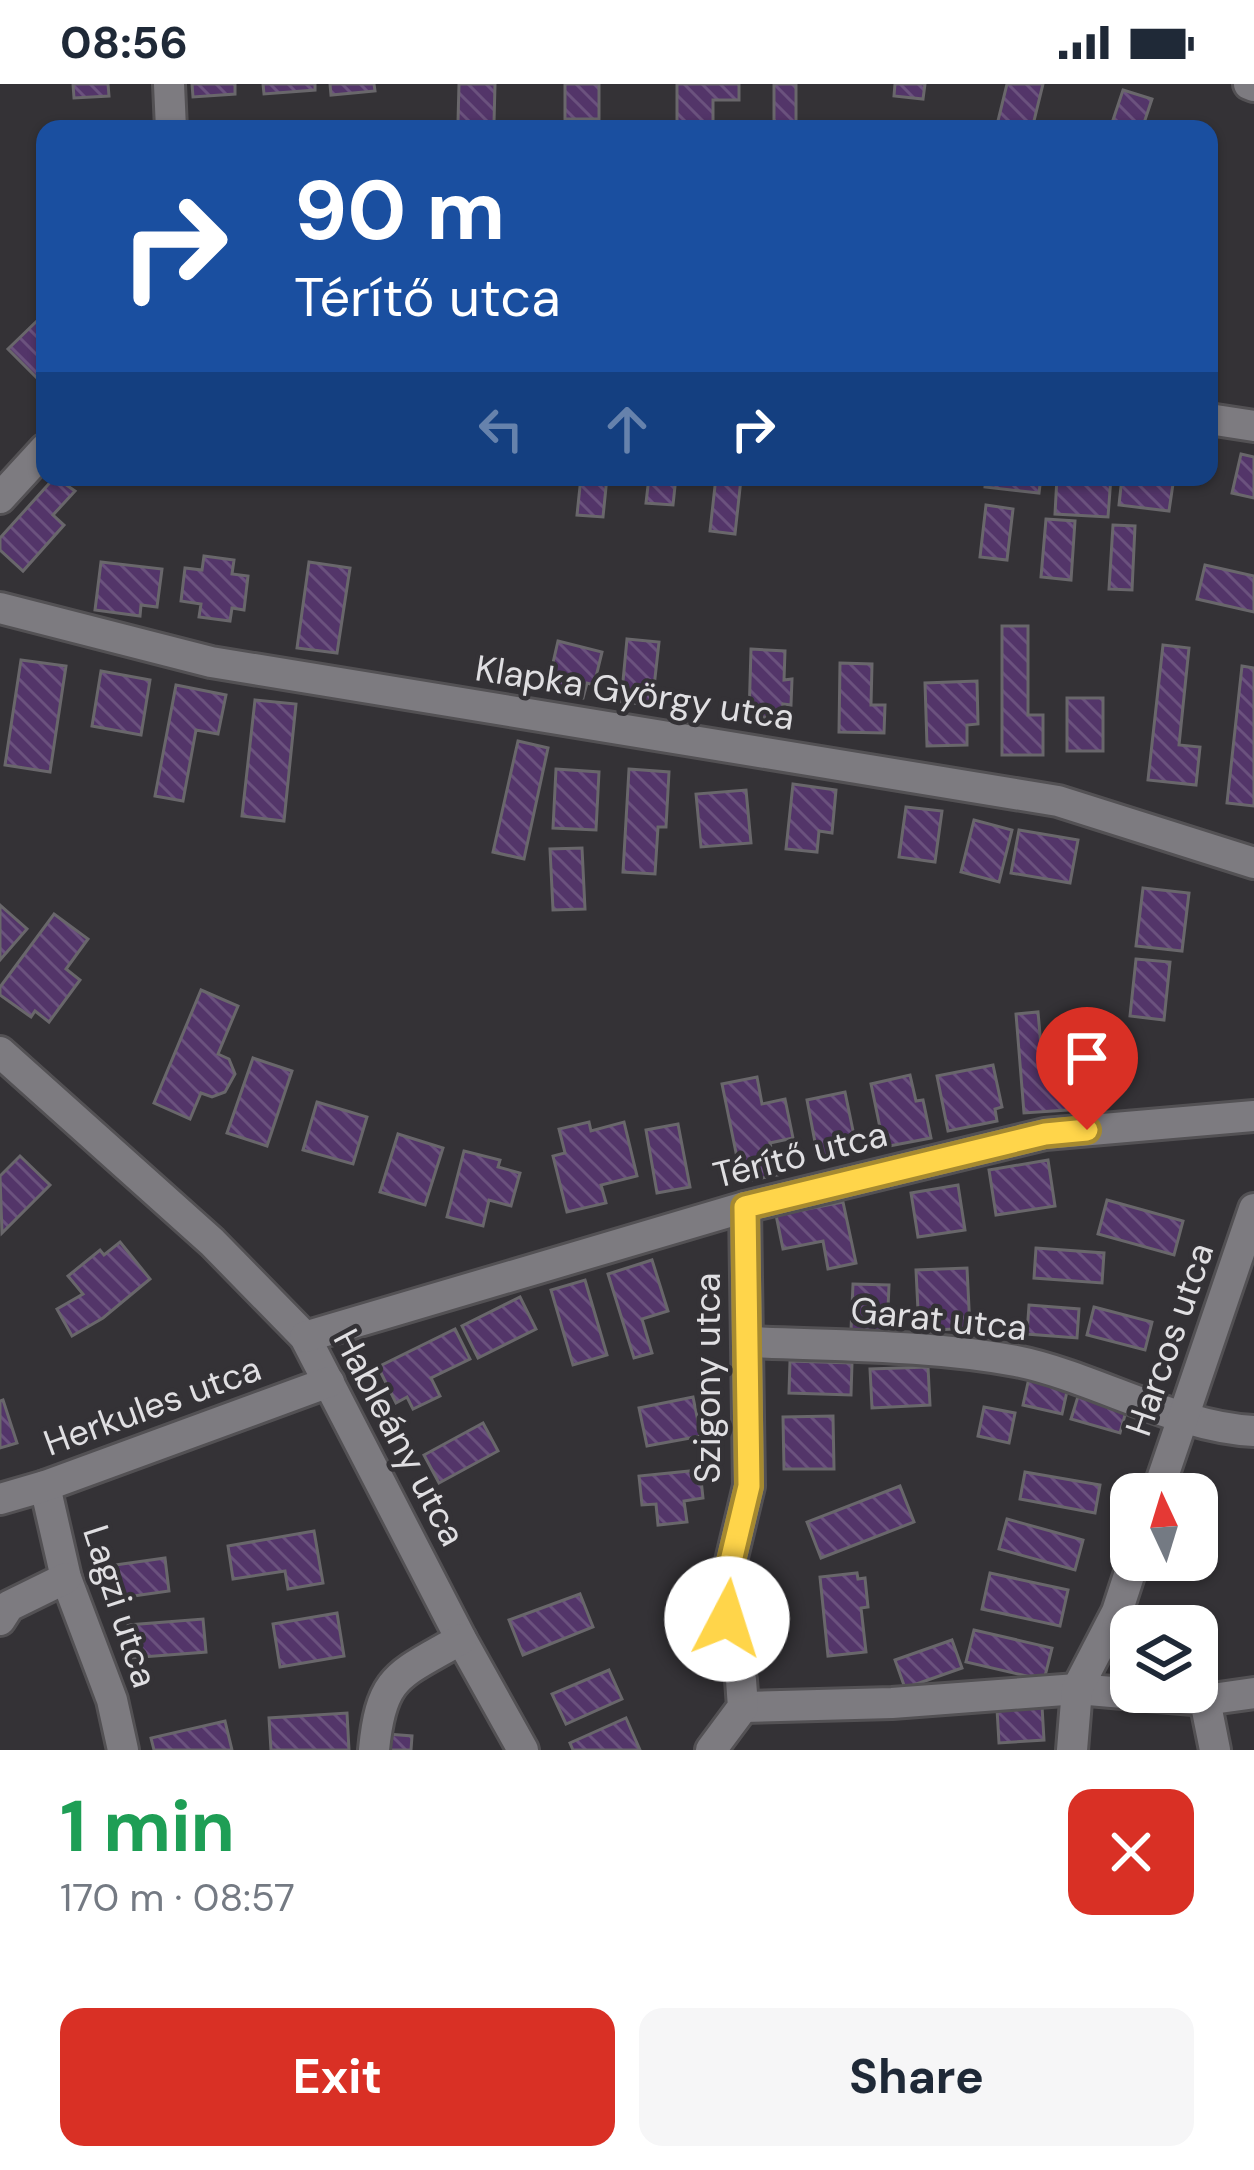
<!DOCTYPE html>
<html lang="en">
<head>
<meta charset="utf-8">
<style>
	body { margin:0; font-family:"DM Sans",sans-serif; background:#f6f6f7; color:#1f2937; height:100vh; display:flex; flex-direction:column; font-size:45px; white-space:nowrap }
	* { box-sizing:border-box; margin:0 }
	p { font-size:39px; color:#747a83 }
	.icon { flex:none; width:66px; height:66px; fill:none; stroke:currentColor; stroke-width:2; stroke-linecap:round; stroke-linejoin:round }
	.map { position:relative; height:1666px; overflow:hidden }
	.details { display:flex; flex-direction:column; background:#fff; flex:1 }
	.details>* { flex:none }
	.top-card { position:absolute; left:36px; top:36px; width:1182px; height:366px; border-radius:24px; box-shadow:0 3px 9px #0004; background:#1a4fa0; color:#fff; overflow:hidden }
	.needle { width:78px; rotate:356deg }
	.tools { position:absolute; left:1110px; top:1389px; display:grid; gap:24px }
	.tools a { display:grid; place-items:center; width:108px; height:108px; border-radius:24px; background:#fff; box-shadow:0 3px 9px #0004; font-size:60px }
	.pin { position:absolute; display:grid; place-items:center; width:102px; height:102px; color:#fff; margin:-123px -51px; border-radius:50% 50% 50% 0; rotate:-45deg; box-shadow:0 0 12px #0007 }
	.pin .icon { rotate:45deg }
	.me { position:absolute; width:132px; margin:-66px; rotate:5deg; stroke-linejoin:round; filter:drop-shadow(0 0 9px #0008) }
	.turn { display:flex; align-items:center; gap:42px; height:252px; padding:0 60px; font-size:54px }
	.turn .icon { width:156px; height:156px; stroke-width:2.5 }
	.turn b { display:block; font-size:84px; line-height:102px }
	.lanes { display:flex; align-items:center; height:114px; padding:0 60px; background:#0003; justify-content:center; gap:60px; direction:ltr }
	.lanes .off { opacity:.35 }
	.round { display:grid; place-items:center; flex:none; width:126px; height:126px; border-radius:24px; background:#f6f6f7 }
	.headline { display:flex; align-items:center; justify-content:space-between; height:204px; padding:0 60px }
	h1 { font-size:72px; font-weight:700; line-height:90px; color:#1e9e55 }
	.cta { display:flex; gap:24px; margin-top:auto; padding:24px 60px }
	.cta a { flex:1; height:138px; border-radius:24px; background:#d93025; color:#fff; font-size:48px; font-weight:700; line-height:138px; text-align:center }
	.cta a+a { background:#f6f6f7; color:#1f2937 }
	.status { display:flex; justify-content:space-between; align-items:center; height:84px; padding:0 60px; background:#fff; direction:ltr }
	.status svg { height:33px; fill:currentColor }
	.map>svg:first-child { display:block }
	.building { fill:url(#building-back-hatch); stroke:#69676b; stroke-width:3 }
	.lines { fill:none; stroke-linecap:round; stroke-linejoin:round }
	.minor-casing { stroke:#535154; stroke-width:36 }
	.minor { stroke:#7d7b80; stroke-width:30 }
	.route-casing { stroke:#a68a30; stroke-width:30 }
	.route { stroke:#ffd54a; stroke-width:21 }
	.labels { text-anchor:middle; stroke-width:9; stroke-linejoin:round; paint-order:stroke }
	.street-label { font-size:36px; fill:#e0dfe2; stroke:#343236 }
</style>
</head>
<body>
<div class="status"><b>08:56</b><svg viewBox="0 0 49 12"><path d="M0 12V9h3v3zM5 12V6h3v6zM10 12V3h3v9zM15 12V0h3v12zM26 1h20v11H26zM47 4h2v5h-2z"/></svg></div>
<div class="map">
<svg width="1254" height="1666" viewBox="0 0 1254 1666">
	<defs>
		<pattern id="building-back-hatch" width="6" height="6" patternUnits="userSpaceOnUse" patternTransform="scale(3)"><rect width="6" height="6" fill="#533569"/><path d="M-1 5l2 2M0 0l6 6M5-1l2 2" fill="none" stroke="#6b527e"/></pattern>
	</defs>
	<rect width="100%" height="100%" fill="#343236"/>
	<g class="building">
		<polygon points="73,0 108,0 109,12 74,14"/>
		<polygon points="192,0 235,0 235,10 193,13"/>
		<polygon points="263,0 315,0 315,6 264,10"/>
		<polygon points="330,0 374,0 375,7 331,11"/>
		<polygon points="459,0 495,0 494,39 458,38"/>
		<rect x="565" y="0" width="34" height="35"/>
		<polygon points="677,0 739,0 739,16 713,16 713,45 677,45"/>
		<polygon points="774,0 796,0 796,44 774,45"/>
		<polygon points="895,0 925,0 923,15 894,12"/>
		<polygon points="1007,0 1043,0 1032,45 996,45"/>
		<polygon points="1123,6 1152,15 1142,45 1110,45"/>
		<polygon points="41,233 45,237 43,300 8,265"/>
		<polygon points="1241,370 1254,373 1254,414 1232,409"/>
		<polygon points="55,393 75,407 53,431 64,441 23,487 0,466 0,454"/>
		<polygon points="581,393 607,393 603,433 577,431"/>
		<polygon points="649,393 676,393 673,421 646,419"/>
		<polygon points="716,393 741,395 735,450 710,447"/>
		<polygon points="986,393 1041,393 1039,409 985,403"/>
		<polygon points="1057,393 1111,393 1108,433 1055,430"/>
		<polygon points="1122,393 1174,393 1169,427 1119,421"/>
		<polygon points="986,421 1013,425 1007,476 980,473"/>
		<polygon points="1046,435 1075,437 1071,496 1041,493"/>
		<polygon points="1113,441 1135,442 1132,506 1109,505"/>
		<polygon points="204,472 234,476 232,490 248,492 244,526 232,524 230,537 199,533 201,520 181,517 185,484 202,486"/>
		<polygon points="101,478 162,485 157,523 141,521 140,532 95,526"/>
		<polygon points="309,478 350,484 337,569 297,564"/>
		<polygon points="1205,481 1254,492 1254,528 1197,515"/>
		<polygon points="1002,542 1028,542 1028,631 1043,631 1043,671 1002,671"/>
		<polygon points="627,555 659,558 652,621 621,618"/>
		<polygon points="558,557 602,568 594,601 587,599 583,614 547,605"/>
		<polygon points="1163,561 1189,564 1179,661 1200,663 1196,701 1148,696"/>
		<polygon points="751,565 785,567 784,596 792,595 791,621 783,620 783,633 749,633"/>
		<polygon points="21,576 66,582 50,688 5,681"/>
		<polygon points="840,579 872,580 871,621 885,621 884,649 839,648"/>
		<polygon points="1242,582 1254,584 1254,722 1227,719"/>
		<polygon points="101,587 150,596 141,651 92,642"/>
		<polygon points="977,597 978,640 967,641 967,661 927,662 925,599"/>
		<polygon points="176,601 226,611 218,650 196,646 183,717 155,712"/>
		<rect x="1067" y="614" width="36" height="53"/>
		<polygon points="255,616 296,620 284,737 242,732"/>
		<polygon points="518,657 548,664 524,775 493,768"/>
		<polygon points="556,685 599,688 596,746 553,744"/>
		<polygon points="629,685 669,688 666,743 658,743 655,790 623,788"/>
		<polygon points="793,700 836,706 832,749 819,747 817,768 786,765"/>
		<polygon points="746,706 751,759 701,763 696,710"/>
		<polygon points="906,723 942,727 935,778 899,773"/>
		<polygon points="974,736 1012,746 999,798 961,788"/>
		<polygon points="1019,746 1078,756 1070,799 1011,789"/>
		<polygon points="582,764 585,825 553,826 550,765"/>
		<polygon points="1143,804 1189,809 1182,867 1136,862"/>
		<polygon points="0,821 27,845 0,876"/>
		<polygon points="54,830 88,855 66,885 80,896 49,938 35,927 31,933 0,911 0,903"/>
		<polygon points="1136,875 1170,878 1164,936 1130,932"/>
		<polygon points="201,906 238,922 218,970 229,975 235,990 225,1008 212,1013 201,1009 190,1035 154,1019"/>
		<polygon points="1038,928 1043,984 1064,982 1067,1026 1024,1029 1016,930"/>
		<polygon points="253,974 292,987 267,1062 227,1049"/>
		<polygon points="1096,974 1115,974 1115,1005 1095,1004"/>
		<polygon points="993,981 1002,1023 995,1025 997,1037 948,1047 937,992"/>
		<polygon points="910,991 916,1017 923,1016 931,1054 884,1063 871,1000"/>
		<polygon points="757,993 762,1020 785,1015 793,1054 770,1059 777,1091 742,1098 722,1000"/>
		<polygon points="845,1008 857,1066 818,1074 807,1016"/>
		<polygon points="317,1018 367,1033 353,1080 303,1066"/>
		<polygon points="589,1038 591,1047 624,1038 637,1092 601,1101 606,1119 567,1128 553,1072 565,1069 559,1045"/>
		<polygon points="678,1040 690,1103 657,1109 646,1046"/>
		<polygon points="398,1050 443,1064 425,1121 380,1108"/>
		<polygon points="464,1067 500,1076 498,1083 520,1089 511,1122 489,1116 483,1142 447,1133"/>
		<polygon points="20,1072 50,1101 2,1149 0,1092"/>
		<polygon points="1048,1076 1055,1122 996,1131 989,1086"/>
		<polygon points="958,1101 965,1146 918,1153 911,1109"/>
		<polygon points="1107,1116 1183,1137 1174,1171 1098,1150"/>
		<polygon points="843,1118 856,1179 828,1185 823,1157 783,1165 776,1131"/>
		<polygon points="120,1158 150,1195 103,1234 72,1252 57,1225 83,1210 68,1192 100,1166 104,1171"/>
		<polygon points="1036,1164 1104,1169 1102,1199 1034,1194"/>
		<polygon points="652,1176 668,1227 642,1235 652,1269 634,1274 608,1190"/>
		<polygon points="967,1184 970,1244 919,1247 916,1186"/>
		<polygon points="585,1196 607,1271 573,1281 551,1206"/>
		<polygon points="853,1200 889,1201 887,1248 851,1246"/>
		<polygon points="520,1213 536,1245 478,1274 462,1242"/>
		<polygon points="1029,1221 1079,1225 1077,1254 1027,1250"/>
		<polygon points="1094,1223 1152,1238 1145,1266 1087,1251"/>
		<polygon points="455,1245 470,1275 431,1294 440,1312 413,1325 407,1313 396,1319 378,1283"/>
		<polygon points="790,1277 852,1279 851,1311 789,1309"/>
		<polygon points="928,1283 930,1321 872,1324 870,1285"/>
		<polygon points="1029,1294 1068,1303 1062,1330 1023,1321"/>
		<polygon points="1080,1306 1128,1320 1120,1349 1071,1335"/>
		<polygon points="693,1313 701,1352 647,1362 639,1324"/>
		<polygon points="3,1316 17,1359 0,1364 0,1317"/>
		<polygon points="984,1323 1015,1329 1009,1359 978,1352"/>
		<polygon points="833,1332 834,1385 784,1385 783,1333"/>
		<polygon points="483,1339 498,1367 439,1399 424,1371"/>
		<polygon points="700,1386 703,1414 684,1417 687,1438 658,1441 656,1420 642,1421 639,1392"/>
		<polygon points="1025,1388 1100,1401 1095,1429 1020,1415"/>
		<polygon points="900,1402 914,1438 821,1474 807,1438"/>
		<polygon points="1007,1435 1083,1456 1075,1486 999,1465"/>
		<polygon points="314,1447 323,1499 288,1505 285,1487 233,1495 228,1462"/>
		<polygon points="165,1474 169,1507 119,1514 115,1481"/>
		<polygon points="857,1489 858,1495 865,1494 868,1523 861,1524 866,1568 828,1572 820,1493"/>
		<polygon points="990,1489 1068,1506 1060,1542 982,1525"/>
		<polygon points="767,1490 773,1557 746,1560 739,1493"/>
		<polygon points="580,1510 593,1543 523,1571 509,1536"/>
		<polygon points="337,1529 344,1572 280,1583 273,1540"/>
		<polygon points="203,1535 206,1568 130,1574 128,1541"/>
		<polygon points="974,1546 1052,1564 1044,1596 966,1578"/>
		<polygon points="952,1556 962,1584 905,1604 895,1576"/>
		<polygon points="609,1586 622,1615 566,1640 552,1610"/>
		<polygon points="1042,1622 1044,1656 999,1659 997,1625"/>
		<polygon points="347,1629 349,1666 271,1666 269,1634"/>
		<polygon points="626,1634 640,1666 573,1666 570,1659"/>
		<polygon points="225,1637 232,1666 154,1666 151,1654"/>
		<polygon points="387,1650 412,1652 411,1666 386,1666"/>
	</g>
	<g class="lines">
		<defs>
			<g id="minor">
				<polyline points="169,0 171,45"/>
				<polyline points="1249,0 1254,2"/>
				<polyline points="1209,335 1254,342"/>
				<polyline points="0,414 45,365"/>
				<polyline points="0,524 211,578 1058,717 1254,779"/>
				<polyline points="0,968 212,1158 305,1253 461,1555 523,1666"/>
				<polyline points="305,1253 745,1123 1045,1050 1254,1032"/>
				<path d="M 750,1258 C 838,1262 929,1261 1016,1277 C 1092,1292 1177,1344 1254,1347"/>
				<polyline points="45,1402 66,1494 112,1616 123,1666"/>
				<polyline points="1157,1410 1254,1125"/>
				<polyline points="0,1415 45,1402 329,1298"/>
				<polyline points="0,1536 9,1522 66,1494"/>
				<polyline points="1205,1616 1215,1666"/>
				<polyline points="743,1623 892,1619 1077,1605 1205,1616 1254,1609"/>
				<path d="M 374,1666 C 381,1590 400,1591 461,1555"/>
				<polyline points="711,1666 743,1623 741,1596 727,1536 726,1498 749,1402 745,1123"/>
				<polyline points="1072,1666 1077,1605 1117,1528 1134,1476"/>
			</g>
		</defs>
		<use href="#minor" class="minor-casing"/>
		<use href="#minor" class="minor"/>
	</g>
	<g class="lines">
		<defs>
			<polyline id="route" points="727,1535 726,1498 749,1402 745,1123 1045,1050 1087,1046"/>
		</defs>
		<use href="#route" class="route-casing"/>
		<use href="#route" class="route"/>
	</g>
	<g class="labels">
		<g class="street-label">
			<text transform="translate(635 608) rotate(9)" y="13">Klapka György utca</text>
			<text transform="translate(800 1070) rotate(-14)" y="13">Térítő utca</text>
			<text transform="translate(939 1234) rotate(6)" y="13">Garat utca</text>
			<text transform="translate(1169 1255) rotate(-71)" y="13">Harcos utca</text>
			<text transform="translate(707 1294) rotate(-90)" y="13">Szigony utca</text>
			<text transform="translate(152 1321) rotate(-20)" y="13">Herkules utca</text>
			<text transform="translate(400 1353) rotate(62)" y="13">Hableány utca</text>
			<text transform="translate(121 1522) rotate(72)" y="13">Lagzi utca</text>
		</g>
	</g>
</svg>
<div class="tools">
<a><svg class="needle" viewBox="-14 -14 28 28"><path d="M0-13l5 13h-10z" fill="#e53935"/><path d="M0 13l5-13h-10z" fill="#747a83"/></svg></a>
<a><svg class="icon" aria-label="layers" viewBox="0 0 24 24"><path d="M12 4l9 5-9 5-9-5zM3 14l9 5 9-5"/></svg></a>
</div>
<div class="pin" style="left:1087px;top:1046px;background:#d93025"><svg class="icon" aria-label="arrive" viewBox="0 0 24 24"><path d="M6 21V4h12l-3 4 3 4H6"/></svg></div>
<svg class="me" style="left:727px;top:1535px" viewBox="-20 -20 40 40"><circle r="19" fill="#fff"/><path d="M0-13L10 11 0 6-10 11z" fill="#ffd54a"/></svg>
<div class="top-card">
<div class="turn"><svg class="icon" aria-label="right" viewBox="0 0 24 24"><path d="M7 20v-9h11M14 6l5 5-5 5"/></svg><div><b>90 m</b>Térítő utca</div></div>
<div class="lanes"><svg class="icon off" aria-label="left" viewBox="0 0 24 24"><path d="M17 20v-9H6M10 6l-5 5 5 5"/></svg><svg class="icon off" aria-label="ahead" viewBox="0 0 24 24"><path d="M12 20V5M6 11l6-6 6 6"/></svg><svg class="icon" aria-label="right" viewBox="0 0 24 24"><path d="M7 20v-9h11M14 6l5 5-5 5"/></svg></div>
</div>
</div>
<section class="details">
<div class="headline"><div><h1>1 min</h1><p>170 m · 08:57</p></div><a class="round" style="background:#d93025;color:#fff"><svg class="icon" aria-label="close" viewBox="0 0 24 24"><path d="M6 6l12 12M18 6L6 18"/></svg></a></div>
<div class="cta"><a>Exit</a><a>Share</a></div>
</section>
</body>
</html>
